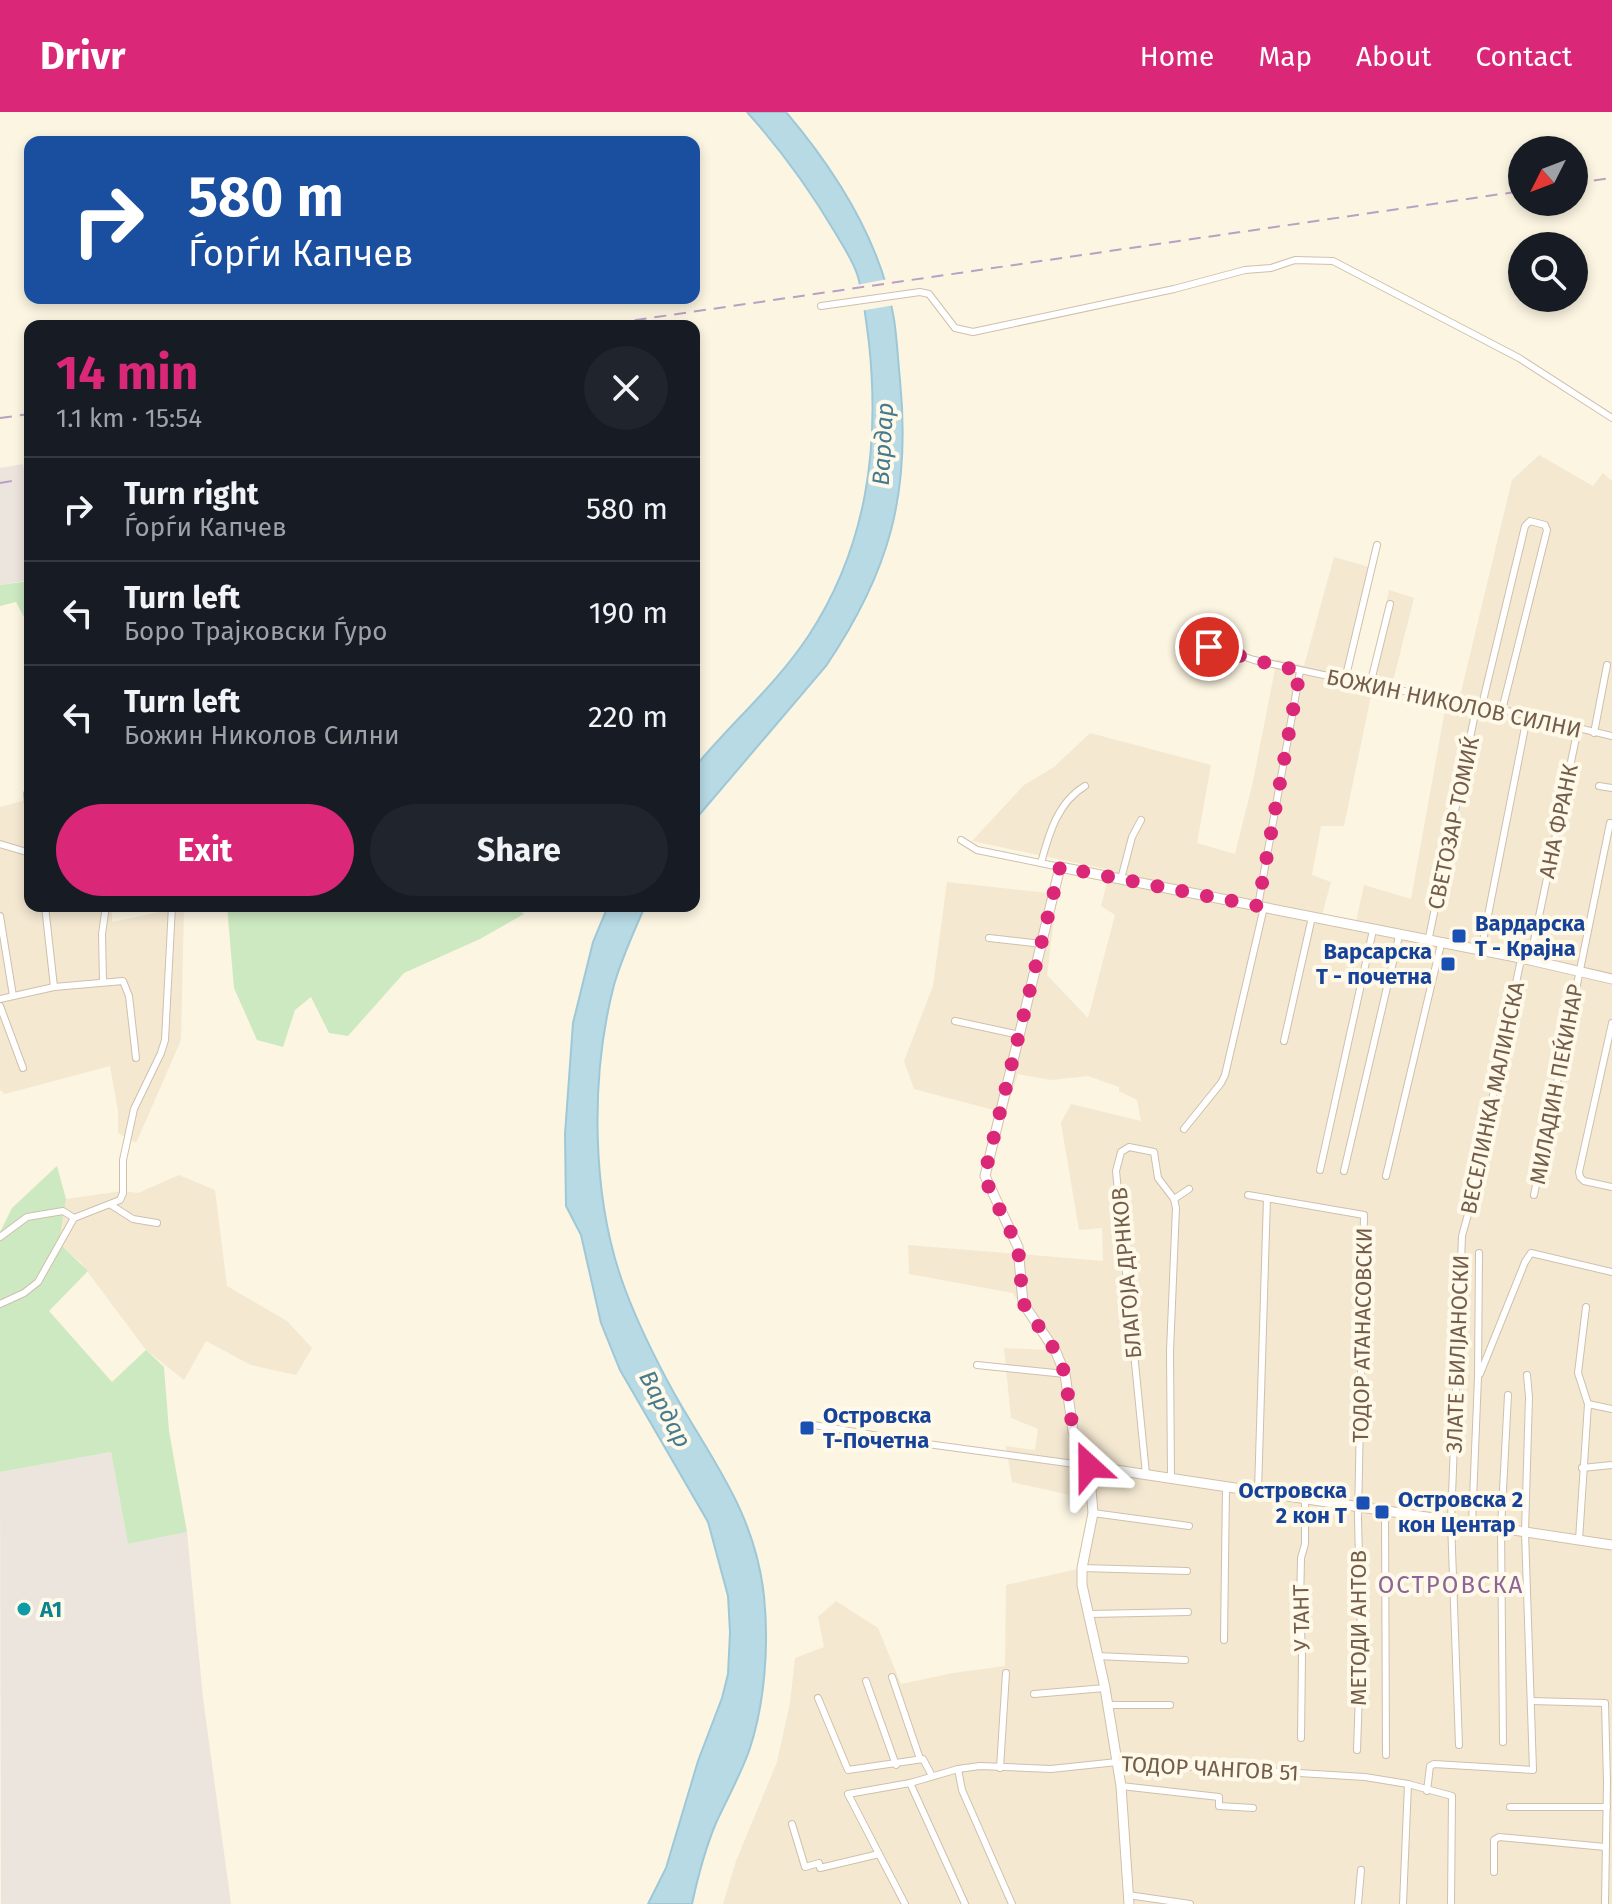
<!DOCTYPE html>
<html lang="en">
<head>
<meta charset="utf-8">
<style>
	body { margin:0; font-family:"Fira Sans",sans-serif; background:#20242c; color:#f1f3f6; height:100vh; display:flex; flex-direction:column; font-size:30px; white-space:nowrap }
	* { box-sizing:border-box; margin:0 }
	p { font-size:26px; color:#9ea1a6 }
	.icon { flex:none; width:44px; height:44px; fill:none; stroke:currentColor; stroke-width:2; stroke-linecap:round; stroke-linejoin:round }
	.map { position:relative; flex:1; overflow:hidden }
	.side { position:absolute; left:24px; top:208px; width:676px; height:592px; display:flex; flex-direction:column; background:#171b24; border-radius:16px; box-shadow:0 4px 12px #0003 }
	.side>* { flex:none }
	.hud { position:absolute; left:24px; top:24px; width:676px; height:168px; border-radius:16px; box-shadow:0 4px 12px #0003; background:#1a4fa0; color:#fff; overflow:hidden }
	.needle { width:52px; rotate:228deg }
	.fabs { position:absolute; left:1508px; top:24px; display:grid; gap:16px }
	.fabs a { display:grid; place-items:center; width:80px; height:80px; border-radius:50%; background:#171b24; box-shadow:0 4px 12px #0003; font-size:40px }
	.pin { position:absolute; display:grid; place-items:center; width:68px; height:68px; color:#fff; margin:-34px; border:4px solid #fff; border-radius:50%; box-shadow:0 2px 8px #0007 }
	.me { position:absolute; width:88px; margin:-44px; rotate:336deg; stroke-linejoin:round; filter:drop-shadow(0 0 6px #0008) }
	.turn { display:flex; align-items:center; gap:28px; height:168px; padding:0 32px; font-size:36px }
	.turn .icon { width:104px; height:104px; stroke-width:2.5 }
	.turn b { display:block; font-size:56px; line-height:68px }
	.round { display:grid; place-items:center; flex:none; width:84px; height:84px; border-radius:42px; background:#20242c }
	.head { display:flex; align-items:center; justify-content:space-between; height:136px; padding:0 32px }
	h1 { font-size:48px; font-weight:700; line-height:60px; color:#db2777 }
	.cta { display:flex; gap:16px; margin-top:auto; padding:16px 32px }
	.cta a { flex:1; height:92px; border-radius:48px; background:#db2777; color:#fff; font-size:32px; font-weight:700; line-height:92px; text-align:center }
	.cta a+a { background:#20242c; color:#f1f3f6 }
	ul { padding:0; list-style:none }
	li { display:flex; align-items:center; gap:24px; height:104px; padding:0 32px; border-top:2px solid #363941 }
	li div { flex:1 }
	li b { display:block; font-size:30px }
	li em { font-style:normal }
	header { display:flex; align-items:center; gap:48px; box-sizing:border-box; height:112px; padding:0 40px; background:#db2777; color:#fff }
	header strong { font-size:38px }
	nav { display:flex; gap:44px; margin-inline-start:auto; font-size:28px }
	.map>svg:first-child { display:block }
	.residential { fill:#f4e8d1 }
	.industrial { fill:#ebe5dd }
	.green { fill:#cde9c1 }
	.water { fill:#b7dae5; stroke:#9ec8d7; stroke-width:2 }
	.pier { fill:#fcf5e2 }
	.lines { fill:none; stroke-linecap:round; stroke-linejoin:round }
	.street-casing { stroke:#cfc0ac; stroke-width:8 }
	.secondary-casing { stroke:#d2c0a9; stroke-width:11 }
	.street { stroke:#fff; stroke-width:6 }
	.secondary { stroke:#fff; stroke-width:9 }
	.rail { stroke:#b9a1c5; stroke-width:2; stroke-dasharray:12 8; stroke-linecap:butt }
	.route { stroke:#db2777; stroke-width:14; stroke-dasharray:0 25.2 }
	.transit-dot { fill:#1a4fb4; stroke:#fff9e9; stroke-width:3 }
	.culture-dot { fill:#0f9aa8; stroke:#fff9e9; stroke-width:3 }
	.labels { text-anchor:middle; stroke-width:8; stroke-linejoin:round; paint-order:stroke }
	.street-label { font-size:22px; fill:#745d49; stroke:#fff9e9 }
	.transit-label { font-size:22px; font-weight:bold; fill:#164399; stroke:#fff9e9; text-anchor:start }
	.culture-label { font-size:22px; font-weight:bold; fill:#0d838f; stroke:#fff9e9; text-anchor:start }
	.water-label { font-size:24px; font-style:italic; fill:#467a8e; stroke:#fff9e9 }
	.neighbourhood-label { font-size:24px; letter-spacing:2px; fill:#8c6497; stroke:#fff9e9 }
</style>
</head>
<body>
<header>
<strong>Drivr</strong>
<nav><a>Home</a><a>Map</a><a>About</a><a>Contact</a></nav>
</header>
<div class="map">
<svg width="1612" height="1792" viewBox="0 0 1612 1792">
	<rect width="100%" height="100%" fill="#fcf5e2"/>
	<g class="residential">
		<polygon points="1539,343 1593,374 1603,361 1612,369 1612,1792 723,1792 736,1749 777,1650 790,1591 795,1546 824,1535 818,1505 836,1489 878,1516 901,1572 953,1561 1005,1554 1006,1473 1082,1456 1093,1401 1088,1387 1012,1370 1006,1334 1035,1338 1038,1317 1011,1306 1004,1236 1047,1238 1013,1181 909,1162 908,1133 1103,1149 1102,1116 1079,1118 1061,1011 1071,992 1141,1009 1137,988 1119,979 1119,975 1088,964 1051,968 1018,962 1005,1001 914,977 904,949 933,874 947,770 1057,782 1047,863 1088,906 1115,803 1101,794 1110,758 972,729 1024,673 1054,655 1090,621 1211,653 1197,731 1235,742 1252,674 1277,547 1304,554 1334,445 1373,456 1350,561 1369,568 1389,478 1414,486 1391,577 1373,574 1344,714 1321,714 1312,763 1331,770 1321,807 1355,814 1364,773 1411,787 1448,581 1461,580 1512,368"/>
		<polygon points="30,637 30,794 112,794 112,810 184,795 181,928 136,1031 118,1021 118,999 110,954 5,982 0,978 0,695 26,688 27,638"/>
		<polygon points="179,1063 215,1078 227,1174 287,1209 312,1236 296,1263 251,1253 206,1229 184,1268 146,1238 81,1151 59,1131 66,1087 122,1079 138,1081"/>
	</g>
	<g class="industrial">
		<polygon points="23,352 30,392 30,468 0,473 0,356"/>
		<polygon points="111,1340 128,1432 187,1420 203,1586 231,1792 1,1792 0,1360"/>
	</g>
	<g class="green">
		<polygon points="30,469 30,505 26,509 16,490 0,494 0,473"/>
		<polygon points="227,794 516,794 524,802 480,827 404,861 348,924 329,921 311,885 295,898 283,935 257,928 234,876"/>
		<polygon points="57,1054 66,1087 59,1131 88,1159 49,1199 112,1270 146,1238 164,1255 169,1319 187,1420 128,1432 111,1340 0,1360 0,1120 12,1096"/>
	</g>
	<g class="water">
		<path d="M 747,0 L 786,0 C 836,59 881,129 894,207 C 897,227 898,248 900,268 C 911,381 890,459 826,554 L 694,709 L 694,656 C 731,611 777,572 809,523 C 867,434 880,335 869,231 C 866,210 864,186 858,165 C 854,150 844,136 836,122 C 810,78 781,38 747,0 Z"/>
		<path d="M 608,794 L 645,794 C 634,820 622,845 614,873 C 590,965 591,1087 625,1177 C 638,1212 656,1248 674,1281 C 713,1350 755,1401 764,1484 C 769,1533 765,1592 749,1639 C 740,1664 727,1687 716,1711 C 705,1737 698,1764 692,1792 L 648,1792 L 666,1756 L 698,1649 L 722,1586 L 728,1562 L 730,1520 L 728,1484 L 708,1410 L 620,1258 L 601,1211 L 581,1123 L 566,1094 L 565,1022 L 573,911 L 593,830 Z"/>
	</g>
	<polygon class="pier" points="888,167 895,193 860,199 856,173"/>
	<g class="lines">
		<defs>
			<g id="street">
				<polyline points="821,194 920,180 929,182 955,216 973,220 1174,177 1245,158 1271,156 1295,148 1333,149 1519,246 1612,306"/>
				<polyline points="1205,539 1213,534 1254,548 1370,573 1482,593 1612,624"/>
				<polyline points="1345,568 1377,433"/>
				<polyline points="1370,573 1390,492"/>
				<polyline points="1482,593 1525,414 1530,409 1545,413 1547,418 1502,598"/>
				<polyline points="1594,621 1607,553"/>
				<polyline points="1599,674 1612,676"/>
				<polyline points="27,682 30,716"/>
				<polyline points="961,728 977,738 1060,755"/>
				<polyline points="0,732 30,741"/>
				<path d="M 1041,751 C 1049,721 1058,690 1085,674"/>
				<polyline points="1121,767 1132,725 1141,708"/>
				<polyline points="45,794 54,875"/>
				<polyline points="1258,794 1300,559"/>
				<polyline points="0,804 13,884"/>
				<polyline points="989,826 1042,832"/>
				<polyline points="1428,830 1477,592"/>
				<polyline points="1481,839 1527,605"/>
				<polyline points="1530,848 1578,616"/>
				<polyline points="103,869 102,822 106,794"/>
				<polyline points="0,887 54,875 123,869 129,884 136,946"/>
				<polyline points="0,894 23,956"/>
				<polyline points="955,909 1020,923"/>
				<polyline points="1612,911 1579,1060 1580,1065 1584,1069 1612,1075"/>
				<polyline points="1284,929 1312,805"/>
				<polyline points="1184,1017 1221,971 1225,963 1264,795"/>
				<polyline points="1320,1058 1373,818"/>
				<polyline points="1344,1059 1399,824"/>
				<polyline points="1386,1064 1441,832"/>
				<polyline points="1248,1083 1364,1103 1358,1407 1361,1523 1357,1638"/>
				<polyline points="1534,1083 1610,711"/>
				<polyline points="1174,1087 1189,1077"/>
				<polyline points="111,1093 133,1107 157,1111"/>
				<polyline points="0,1125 27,1105 63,1099 74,1106"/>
				<polyline points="0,1192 24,1181 38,1170 74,1106 120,1088 123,1081 123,1048 134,997 161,941 165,928 172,794"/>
				<polyline points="977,1253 1065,1262"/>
				<polyline points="1480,1262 1525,1150 1531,1141 1612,1160"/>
				<polyline points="1588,1292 1612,1297"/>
				<polyline points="802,1311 920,1331 1089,1354"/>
				<polyline points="1582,1356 1612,1353"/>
				<polyline points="1146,1362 1116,1059 1121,1040 1129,1035 1154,1040 1158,1066 1174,1087 1176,1096 1170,1239 1171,1366"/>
				<polyline points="1258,1379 1267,1086"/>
				<polyline points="1385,1398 1386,1643"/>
				<polyline points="1093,1401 1189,1414"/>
				<polyline points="1472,1412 1478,1265 1479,1141"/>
				<polyline points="1579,1428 1588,1292 1578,1261 1586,1195"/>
				<polyline points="1082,1456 1187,1459"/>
				<polyline points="1090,1502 1188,1500"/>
				<polyline points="1224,1528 1226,1374"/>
				<polyline points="1097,1544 1185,1548"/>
				<polyline points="892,1565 920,1647"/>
				<polyline points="866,1569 896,1653"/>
				<polyline points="1034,1582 1105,1576"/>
				<polyline points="818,1586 848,1658 923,1647 932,1664"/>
				<polyline points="1531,1589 1605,1591 1607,1670 1605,1792"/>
				<polyline points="1109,1593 1170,1593"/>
				<polyline points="1301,1626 1302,1543 1300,1494 1301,1446 1305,1432 1305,1386"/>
				<polyline points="1503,1630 1501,1416 1508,1283"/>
				<polyline points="1459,1633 1451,1409 1462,1124 1470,1095 1521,847"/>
				<polyline points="1000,1656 1006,1561"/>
				<polyline points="958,1657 962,1678 1012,1792"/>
				<polyline points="910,1671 965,1792"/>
				<polyline points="1408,1672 1452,1684 1451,1792"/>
				<polyline points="1121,1674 1219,1685 1219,1694 1253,1696"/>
				<polyline points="1427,1679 1430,1654 1434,1652 1533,1658 1525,1420 1529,1285 1527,1263"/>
				<polyline points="1510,1695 1607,1695"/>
				<polyline points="792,1712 805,1755 819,1751 820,1756 879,1742 848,1682 910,1671 958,1657 980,1654 1051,1657 1117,1650 1365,1665 1408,1672 1403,1792"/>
				<polyline points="879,1742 905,1792"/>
				<polyline points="1494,1760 1494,1728 1499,1725 1605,1735"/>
				<polyline points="1128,1783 1190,1792"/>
				<polyline points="1358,1792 1361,1758"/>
			</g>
			<g id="secondary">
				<polyline points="1089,1354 1612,1433"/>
				<polyline points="1129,1792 1121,1674 1105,1576 1082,1473 1082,1456 1093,1401 1089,1354 1073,1319 1065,1262 1056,1240 1023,1191 1018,1135 985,1064 1060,755 1530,848 1612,867"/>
			</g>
		</defs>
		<use href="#street" class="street-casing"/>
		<use href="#secondary" class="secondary-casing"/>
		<use href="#street" class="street"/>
		<use href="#secondary" class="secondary"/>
		<g class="rail">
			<polyline points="1574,71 1612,66"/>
			<polyline points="595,214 1522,79"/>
			<polyline points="0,306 30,302"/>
			<polyline points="0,371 18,368"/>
		</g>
	</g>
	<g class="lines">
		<polyline class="route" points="1089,1354 1073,1319 1065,1262 1056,1240 1023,1191 1018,1135 989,1076 985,1064 987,1053 1060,755 1258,794 1300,559 1246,546 1213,534 1209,535"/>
	</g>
	<g class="transit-dot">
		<rect x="1451" y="816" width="16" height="16" rx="4"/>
		<rect x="1440" y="844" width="16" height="16" rx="4"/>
		<rect x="799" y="1308" width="16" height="16" rx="4"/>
		<rect x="1355" y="1383" width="16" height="16" rx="4"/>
		<rect x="1374" y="1392" width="16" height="16" rx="4"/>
	</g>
	<circle class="culture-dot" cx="24" cy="1497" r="8"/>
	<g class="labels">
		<g class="street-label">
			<text transform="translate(1454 591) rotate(12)" y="8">БОЖИН НИКОЛОВ СИЛНИ</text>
			<text transform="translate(1558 709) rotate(-78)" y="8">АНА ФРАНК</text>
			<text transform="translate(1453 711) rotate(-78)" y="8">СВЕТОЗАР ТОМИЌ</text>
			<text transform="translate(1556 972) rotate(-79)" y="8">МИЛАДИН ПЕЌИНАР</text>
			<text transform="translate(1492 986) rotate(-78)" y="8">ВЕСЕЛИНКА МАЛИНСКА</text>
			<text transform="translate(1126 1161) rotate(-95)" y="8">БЛАГОЈА ДРНКОВ</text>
			<text transform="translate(1362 1223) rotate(-89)" y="8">ТОДОР АТАНАСОВСКИ</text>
			<text transform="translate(1457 1242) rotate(-88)" y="8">ЗЛАТЕ БИЛЈАНОСКИ</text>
			<text transform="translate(1301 1506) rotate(-91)" y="8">У ТАНТ</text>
			<text transform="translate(1358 1516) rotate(-90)" y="8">МЕТОДИ АНТОВ</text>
			<text transform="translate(1210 1656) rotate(3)" y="8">ТОДОР ЧАНГОВ 51</text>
		</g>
		<g class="transit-label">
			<text x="1475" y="819">Вардарска<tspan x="1475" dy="25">Т - Крајна</tspan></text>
			<text x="1432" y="847" text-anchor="end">Варсарска<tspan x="1432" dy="25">Т - почетна</tspan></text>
			<text x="823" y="1311">Островска<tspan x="823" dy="25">Т-Почетна</tspan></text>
			<text x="1347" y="1386" text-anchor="end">Островска<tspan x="1347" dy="25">2 кон T</tspan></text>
			<text x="1398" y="1395">Островска 2<tspan x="1398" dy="25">кон Центар</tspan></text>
		</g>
		<g class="culture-label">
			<text x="40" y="1505">А1</text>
		</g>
		<g class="water-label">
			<text transform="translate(883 332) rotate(-87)" y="8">Вардар</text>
			<text transform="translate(665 1297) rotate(62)" y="8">Вардар</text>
		</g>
		<g class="neighbourhood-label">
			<text x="1451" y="1481">ОСТРОВСКА</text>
		</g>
	</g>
</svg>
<div class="fabs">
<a><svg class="needle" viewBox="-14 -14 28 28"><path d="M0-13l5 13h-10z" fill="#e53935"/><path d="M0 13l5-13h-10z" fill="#9ea1a6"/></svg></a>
<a><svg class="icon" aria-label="search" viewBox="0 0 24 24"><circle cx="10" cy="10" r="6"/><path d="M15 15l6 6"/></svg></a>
</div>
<div class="pin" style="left:1209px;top:535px;background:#d93025"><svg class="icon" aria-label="arrive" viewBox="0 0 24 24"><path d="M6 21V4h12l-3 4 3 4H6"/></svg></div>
<svg class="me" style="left:1089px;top:1354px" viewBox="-20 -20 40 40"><path d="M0-17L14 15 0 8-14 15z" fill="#db2777" stroke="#fff" stroke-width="4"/></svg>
<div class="hud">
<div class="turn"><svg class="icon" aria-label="right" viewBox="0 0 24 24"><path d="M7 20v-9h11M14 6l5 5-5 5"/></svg><div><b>580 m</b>Ѓорѓи Капчев</div></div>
</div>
<section class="side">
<div class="head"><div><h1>14 min</h1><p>1.1 km · 15:54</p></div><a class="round"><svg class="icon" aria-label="close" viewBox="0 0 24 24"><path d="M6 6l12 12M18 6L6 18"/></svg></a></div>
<ul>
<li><svg class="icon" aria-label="right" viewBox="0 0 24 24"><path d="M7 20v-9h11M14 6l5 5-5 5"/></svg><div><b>Turn right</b><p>Ѓорѓи Капчев</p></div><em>580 m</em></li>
<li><svg class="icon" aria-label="left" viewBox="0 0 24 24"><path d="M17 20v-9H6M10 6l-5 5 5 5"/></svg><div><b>Turn left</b><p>Боро Трајковски Ѓуро</p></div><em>190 m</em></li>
<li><svg class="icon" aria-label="left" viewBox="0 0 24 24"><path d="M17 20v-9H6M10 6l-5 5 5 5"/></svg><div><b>Turn left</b><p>Божин Николов Силни</p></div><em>220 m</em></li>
</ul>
<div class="cta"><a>Exit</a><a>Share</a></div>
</section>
</div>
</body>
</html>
